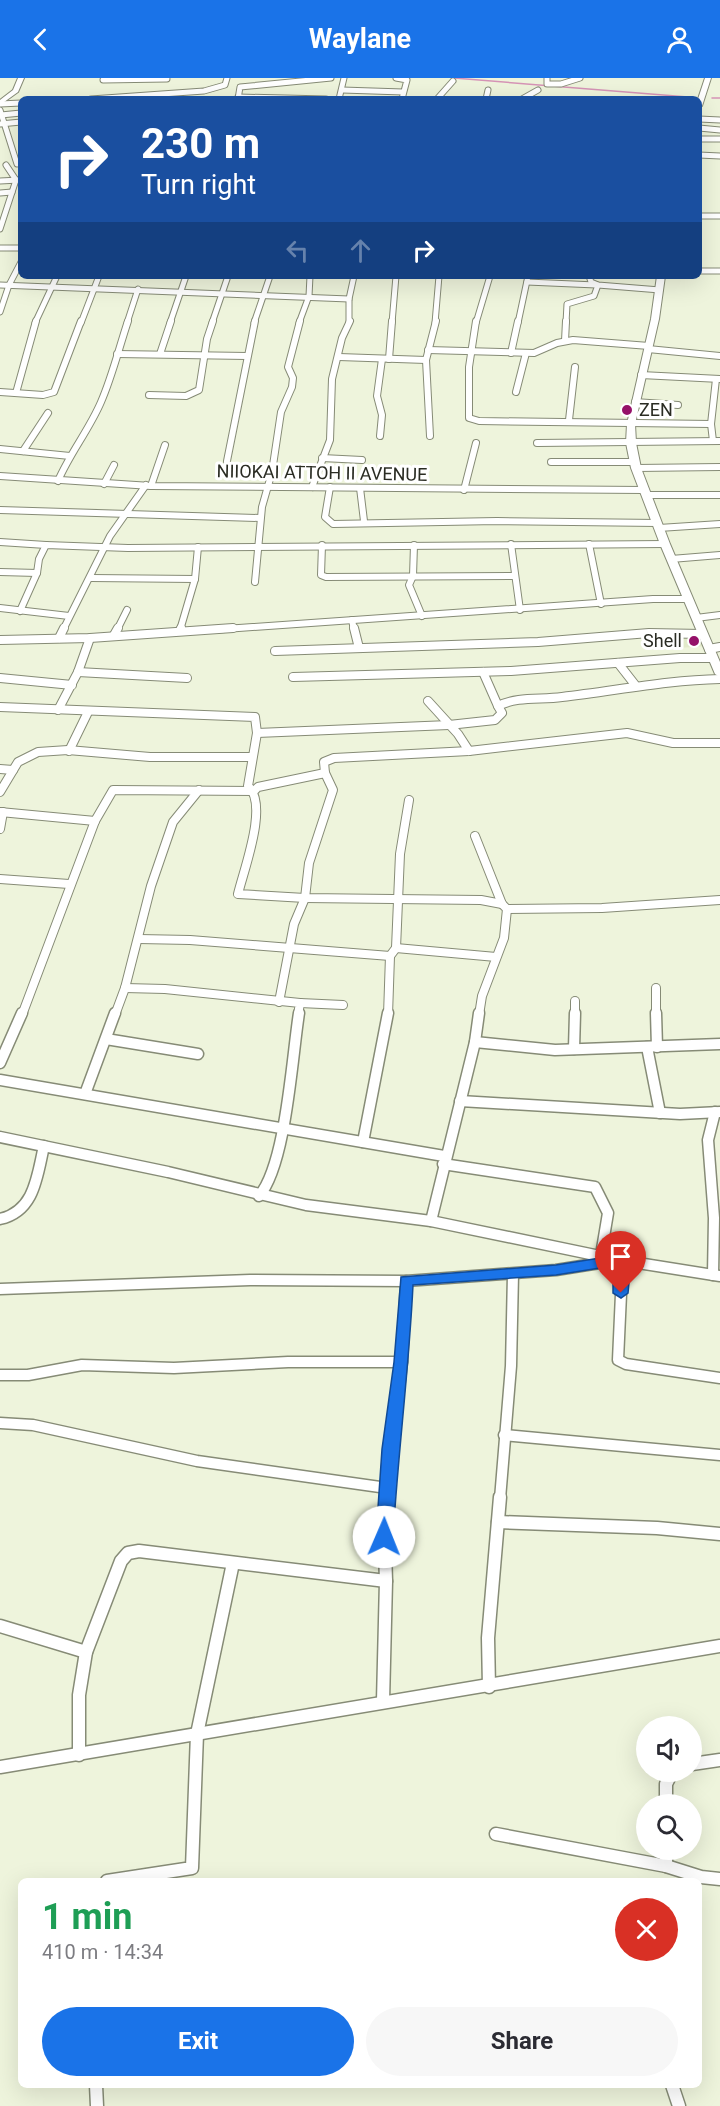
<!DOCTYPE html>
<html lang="en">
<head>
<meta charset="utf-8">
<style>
	body { margin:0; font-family:Roboto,sans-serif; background:#f7f7f7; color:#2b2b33; height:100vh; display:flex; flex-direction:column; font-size:22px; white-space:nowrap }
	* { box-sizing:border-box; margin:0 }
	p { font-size:20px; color:#7c7c81 }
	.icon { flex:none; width:33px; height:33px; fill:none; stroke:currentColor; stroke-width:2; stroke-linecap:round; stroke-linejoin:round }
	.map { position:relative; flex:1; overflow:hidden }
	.sheet { position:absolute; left:18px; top:1800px; width:684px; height:210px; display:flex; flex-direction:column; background:#fff; border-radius:9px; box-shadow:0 6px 24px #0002 }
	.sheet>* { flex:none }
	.banner { position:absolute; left:18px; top:18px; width:684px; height:183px; border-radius:9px; box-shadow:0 6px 24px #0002; background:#1a4fa0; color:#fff; overflow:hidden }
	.fabs { position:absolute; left:636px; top:1638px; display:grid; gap:12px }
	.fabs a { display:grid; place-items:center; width:66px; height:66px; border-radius:50%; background:#fff; box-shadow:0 6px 24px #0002; font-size:30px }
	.pin { position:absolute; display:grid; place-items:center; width:51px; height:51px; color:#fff; margin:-62px -26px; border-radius:50% 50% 50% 0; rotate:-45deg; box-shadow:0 0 6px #0007 }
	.pin .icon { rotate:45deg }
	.me { position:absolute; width:66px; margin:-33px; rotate:1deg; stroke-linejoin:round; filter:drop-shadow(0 0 4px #0008) }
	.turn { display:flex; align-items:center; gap:21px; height:126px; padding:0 24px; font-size:27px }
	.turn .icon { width:78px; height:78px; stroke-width:2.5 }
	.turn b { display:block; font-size:42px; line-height:51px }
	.lanes { display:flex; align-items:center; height:57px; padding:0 24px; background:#0003; justify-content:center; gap:30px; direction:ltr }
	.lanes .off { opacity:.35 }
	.round { display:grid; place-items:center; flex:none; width:63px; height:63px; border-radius:32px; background:#f7f7f7 }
	.overview { display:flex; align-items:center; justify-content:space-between; height:102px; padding:0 24px }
	h1 { font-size:36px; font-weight:700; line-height:45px; color:#1e9e55 }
	.cta { display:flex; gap:12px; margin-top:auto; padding:12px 24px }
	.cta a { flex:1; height:69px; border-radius:36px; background:#1a73e8; color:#fff; font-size:24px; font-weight:700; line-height:69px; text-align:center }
	.cta a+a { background:#f7f7f7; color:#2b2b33 }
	header { display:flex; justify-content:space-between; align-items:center; height:78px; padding:0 24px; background:#1a73e8; color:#fff; font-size:27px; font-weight:700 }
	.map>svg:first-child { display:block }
	.built { fill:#e2eaca }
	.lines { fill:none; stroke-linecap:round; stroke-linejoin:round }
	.stream { stroke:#d694b6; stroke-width:1.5 }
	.street-far4-casing { stroke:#868b76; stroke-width:7 }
	.street-far3-casing { stroke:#868b76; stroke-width:8 }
	.street-far2-casing { stroke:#868b76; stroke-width:10 }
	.street-far1-casing { stroke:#868b76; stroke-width:13 }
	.street-casing { stroke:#868b76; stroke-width:15 }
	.secondary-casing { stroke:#868b76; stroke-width:2 }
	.street-far4 { stroke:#fff; stroke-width:5 }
	.street-far3 { stroke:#fff; stroke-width:6 }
	.street-far2 { stroke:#fff; stroke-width:8 }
	.street-far1 { stroke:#fff; stroke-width:10 }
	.street { stroke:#fff; stroke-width:12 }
	.secondary { fill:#fff; fill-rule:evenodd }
	.route { fill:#1a73e8; stroke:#114b97; stroke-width:1.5 }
	.poi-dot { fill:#951169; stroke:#fff; stroke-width:2 }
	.labels { text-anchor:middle; stroke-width:6; stroke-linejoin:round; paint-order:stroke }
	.far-poi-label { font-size:18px; fill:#2a2c23; stroke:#fff; text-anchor:start }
	.far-street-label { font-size:18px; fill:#2a2c23; stroke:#fff }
</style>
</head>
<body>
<header><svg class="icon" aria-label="back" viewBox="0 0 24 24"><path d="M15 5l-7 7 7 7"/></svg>Waylane<svg class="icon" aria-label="person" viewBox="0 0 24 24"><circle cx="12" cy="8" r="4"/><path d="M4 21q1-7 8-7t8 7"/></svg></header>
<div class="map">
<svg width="720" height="2028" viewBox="0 0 720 2028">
	<rect width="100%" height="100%" fill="#eef4dc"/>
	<polygon class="built" points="701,557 707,568 665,571 661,558"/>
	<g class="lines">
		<g class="stream">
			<polyline points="454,0 688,19"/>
			<polyline points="712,20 720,20"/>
		</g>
		<defs>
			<g id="street-far4">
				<polyline points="396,0 407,2 402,21"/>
				<polyline points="547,0 547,6 561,6 580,0"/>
				<polyline points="103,2 167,1"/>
				<polyline points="342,12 403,14"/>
				<polyline points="238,19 326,21"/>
				<polyline points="91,21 204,13 225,7 227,0"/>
				<polyline points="238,21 240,9 331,0"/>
				<polyline points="339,21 344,0"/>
				<polyline points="437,21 453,3"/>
				<polyline points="486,21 488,12"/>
				<polyline points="522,21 538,12"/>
				<polyline points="0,26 21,25"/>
				<polyline points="0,32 17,86"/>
				<polyline points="1,37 21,35"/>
				<polyline points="699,41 720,42"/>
				<polyline points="0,46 21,44"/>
				<polyline points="699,50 720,52"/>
				<polyline points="699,61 720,61"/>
				<polyline points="699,77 720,78"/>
				<polyline points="0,103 19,102"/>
				<polyline points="0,115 12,114"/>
				<polyline points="699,138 720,138"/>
				<polyline points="0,151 16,102 6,87"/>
				<polyline points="0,170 21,170"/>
				<polyline points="699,193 720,193"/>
				<polyline points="589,198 591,204 598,207 660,212"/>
				<polyline points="527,204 596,207"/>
				<polyline points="0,207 349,221"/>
				<polyline points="0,234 9,207 21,184"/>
				<polyline points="35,245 57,198"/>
				<polyline points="81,245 99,198"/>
				<polyline points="127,245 138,211"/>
				<polyline points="170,245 186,198"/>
				<polyline points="212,245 228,198"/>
				<polyline points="254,245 270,198"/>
				<polyline points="299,245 309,218 310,198"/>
				<polyline points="349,245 349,221 354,198"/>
				<polyline points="392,245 396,198"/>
				<polyline points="435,245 439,198"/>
				<polyline points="476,245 490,198"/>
				<polyline points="518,245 528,198"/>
				<polyline points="566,245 567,226 594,218 598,207"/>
			</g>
			<g id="street-far3">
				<polyline points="476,243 469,289 469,340 479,343 711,346"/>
				<polyline points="565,263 566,243"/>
				<polyline points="648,271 720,278"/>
				<polyline points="428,272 534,275 557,265 573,262 649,268"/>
				<polyline points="511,275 518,243"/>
				<polyline points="117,276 247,278"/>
				<polyline points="160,276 171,243"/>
				<polyline points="339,279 426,282"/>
				<polyline points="389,281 392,243"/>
				<polyline points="641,297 720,301"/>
				<polyline points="0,314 43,317 54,314 81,243"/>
				<polyline points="516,314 526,275"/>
				<polyline points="16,315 36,243"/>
				<polyline points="149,317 186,318 199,312 207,261 213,243"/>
				<polyline points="635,324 678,327"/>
				<polyline points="569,342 575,289"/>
				<polyline points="380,358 382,337 377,318 382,281"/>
				<polyline points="430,358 426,282 436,243"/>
				<polyline points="713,363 711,346 716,301"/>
				<polyline points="537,365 720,363"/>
				<polyline points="0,371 70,378"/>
				<polyline points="23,373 48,335"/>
				<polyline points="322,380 362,382"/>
				<polyline points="227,383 255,243"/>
				<polyline points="551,384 635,384"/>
				<polyline points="636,390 720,389"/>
				<polyline points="0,398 151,408 644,412"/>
				<path d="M 58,403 C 70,375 89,352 101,324 C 112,299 119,270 128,243"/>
				<polyline points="104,406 114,387"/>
				<polyline points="151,408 165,367"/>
				<polyline points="312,409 330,362 332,301 342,260 350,243"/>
				<polyline points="330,409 325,439 333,446 497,443 658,445"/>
				<polyline points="360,410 364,443"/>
				<polyline points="464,412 476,365"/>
				<polyline points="647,417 720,417"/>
				<polyline points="0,432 260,440"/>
				<polyline points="659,450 720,446"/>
				<polyline points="0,464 46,467"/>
				<polyline points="511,466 520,532"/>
				<polyline points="589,466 601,526"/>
				<polyline points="322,467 321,497 326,499 515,498"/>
				<polyline points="414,467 413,498 409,507 422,538"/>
				<polyline points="671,481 720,477"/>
				<polyline points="0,494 37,495 39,481 46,467 128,470 665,466"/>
				<polyline points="91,500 195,501"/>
				<polyline points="255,504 262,429 272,394 281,334 292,309 293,300 288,289 300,243"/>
				<polyline points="0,530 69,538"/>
				<polyline points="20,533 37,495"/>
				<polyline points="696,540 720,537"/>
				<polyline points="352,542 354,552"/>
				<polyline points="63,552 110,458 146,407"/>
				<polyline points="117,552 127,532"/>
				<polyline points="180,552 195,501 198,469"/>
				<polyline points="211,552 653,521 688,521"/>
			</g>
			<g id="street-far2">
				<polyline points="354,550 359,570"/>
				<polyline points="180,553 181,550"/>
				<polyline points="114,557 118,550"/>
				<polyline points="59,560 64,550"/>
				<polyline points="0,562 90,560 233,550"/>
				<polyline points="709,571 720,569"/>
				<polyline points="275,573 538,564 649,555 702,556"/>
				<polyline points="618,585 636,608"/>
				<polyline points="78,594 187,600"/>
				<polyline points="483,594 498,628"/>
				<polyline points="293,599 511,593 680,580 713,580"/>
				<polyline points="0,600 72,607"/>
				<polyline points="428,623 458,656 469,673"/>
				<path d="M 0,629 L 255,639 L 257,655 L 248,708 C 269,726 244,791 238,816 L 305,820 L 481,822 L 502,826"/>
				<polyline points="58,632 78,594 90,560"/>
				<path d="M 257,655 L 449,647 L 495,642 L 502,635 L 498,628 C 518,618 540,622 562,619 C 615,613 667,602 720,601"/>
				<polyline points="69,673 88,634"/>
				<polyline points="0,691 13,692"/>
				<polyline points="0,714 18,684 38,674 68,672 150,679 251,679"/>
				<polyline points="0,734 95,743"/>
				<polyline points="0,751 3,734"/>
				<polyline points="475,758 502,826 507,831 504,860 482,918 479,937"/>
				<polyline points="0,801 69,806"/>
				<polyline points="507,831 602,830 720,822"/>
				<polyline points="139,861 190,862 390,878"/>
				<polyline points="396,870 496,879"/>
				<polyline points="125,910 165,911 300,925 298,937"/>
				<polyline points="656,910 656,937"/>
				<polyline points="279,924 294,846 305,820 309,785 333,712 325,695"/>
				<polyline points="300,925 343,927"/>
				<polyline points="22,937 95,743 113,712 254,713 258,709 325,695 324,684 334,680 469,673 627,655 673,665 720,665"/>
				<polyline points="115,937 125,910 151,808 173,744 199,712"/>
				<polyline points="388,937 390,878 396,870 400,776 409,722"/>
				<polyline points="575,937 575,923"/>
			</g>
			<g id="street-far1">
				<polyline points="656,935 657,969"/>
				<polyline points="106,961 198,976"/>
				<polyline points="475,964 555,972 720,966"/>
				<polyline points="647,969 660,1035"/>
				<polyline points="574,971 575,935"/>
				<polyline points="0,985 22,935"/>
				<polyline points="0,1002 444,1078"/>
				<polyline points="85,1016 115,935"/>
				<polyline points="460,1023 680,1036 720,1034"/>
				<polyline points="0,1059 168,1094 306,1127 431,1143 619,1182 720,1198"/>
				<polyline points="363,1064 388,935"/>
				<polyline points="443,1086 595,1109 608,1135 601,1177"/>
				<path d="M 259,1118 C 286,1087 292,979 299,935"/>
				<path d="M 0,1141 C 35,1133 37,1098 44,1068"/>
				<polyline points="431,1143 475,964 479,935"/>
				<polyline points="713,1197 714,1140 708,1062 715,1034"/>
				<polyline points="0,1211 250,1202 406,1203 556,1192 619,1182 622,1194 618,1282 626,1286 720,1300"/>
				<polyline points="0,1297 28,1297 82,1287 174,1290 288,1284 402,1284"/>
				<polyline points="0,1345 33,1347 197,1383 387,1410"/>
				<polyline points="504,1357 720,1377"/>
				<polyline points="386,1421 402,1284 406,1203"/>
				<polyline points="500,1421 511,1288 513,1196"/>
			</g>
			<g id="street">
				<polyline points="498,1444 657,1450 720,1456"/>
				<polyline points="0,1548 86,1574"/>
				<polyline points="489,1609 488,1560 500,1419"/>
				<polyline points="383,1623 386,1503 384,1442 387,1419"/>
				<polyline points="79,1677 79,1617 86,1574 121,1483 128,1475 139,1473 386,1503"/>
				<polyline points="692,1686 720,1682"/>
				<polyline points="0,1689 720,1568"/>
				<polyline points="666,1726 666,1706 672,1694"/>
				<polyline points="496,1756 666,1788 701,1799 720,1801"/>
				<polyline points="666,1772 666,1788"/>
				<polyline points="107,1803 192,1790 197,1656 233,1485"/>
				<polyline points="96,2007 97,2028"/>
				<polyline points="672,2007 679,2028"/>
			</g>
			<g id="secondary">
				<polygon points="18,0 24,0 18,14 0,27 0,22 13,12"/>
				<polygon points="705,0 711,0 702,28 699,30 698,21"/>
				<polygon points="657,198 665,198 659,241 635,346 636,365 641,390 670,466 720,584 720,599 715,596 660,466 631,390 626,365 627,346 651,241"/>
			</g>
		</defs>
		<use href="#street-far4" class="street-far4-casing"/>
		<use href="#street-far3" class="street-far3-casing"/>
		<use href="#street-far2" class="street-far2-casing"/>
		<use href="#street-far1" class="street-far1-casing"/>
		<use href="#street" class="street-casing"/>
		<use href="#secondary" class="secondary-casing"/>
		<use href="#street-far4" class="street-far4"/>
		<use href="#street-far3" class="street-far3"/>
		<use href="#street-far2" class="street-far2"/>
		<use href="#street-far1" class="street-far1"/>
		<use href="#street" class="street"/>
		<use href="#secondary" class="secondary"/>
	</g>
	<path class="route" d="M 619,1177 L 624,1178 L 630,1194 L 628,1215 L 621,1220 L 613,1215 L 613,1188 L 556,1197 L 413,1207 C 409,1291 398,1375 393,1459 L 390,1463 L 379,1463 L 376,1459 L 382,1371 L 394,1284 L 401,1199 L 556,1187 Z"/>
	<g class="poi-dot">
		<circle cx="627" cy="332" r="6"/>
		<circle cx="694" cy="563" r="6"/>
	</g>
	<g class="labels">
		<g class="far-poi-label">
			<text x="639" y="338">ZEN</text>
			<text x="682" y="569" text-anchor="end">Shell</text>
		</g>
		<g class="far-street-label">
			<text transform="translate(322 395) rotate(1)" y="6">NIIOKAI ATTOH II AVENUE</text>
		</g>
	</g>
</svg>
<div class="fabs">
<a><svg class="icon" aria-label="sound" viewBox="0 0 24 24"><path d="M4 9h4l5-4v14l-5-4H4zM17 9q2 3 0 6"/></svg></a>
<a><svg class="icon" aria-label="search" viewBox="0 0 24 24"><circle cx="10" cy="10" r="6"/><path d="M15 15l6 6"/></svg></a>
</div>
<div class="pin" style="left:621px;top:1215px;background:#d93025"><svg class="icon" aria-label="arrive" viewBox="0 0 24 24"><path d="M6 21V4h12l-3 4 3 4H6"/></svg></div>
<svg class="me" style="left:384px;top:1459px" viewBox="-20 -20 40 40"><circle r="19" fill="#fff"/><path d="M0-13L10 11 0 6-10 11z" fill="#1a73e8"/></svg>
<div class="banner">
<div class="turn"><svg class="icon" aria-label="right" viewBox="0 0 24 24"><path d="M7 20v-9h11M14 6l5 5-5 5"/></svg><div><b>230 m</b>Turn right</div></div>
<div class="lanes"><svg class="icon off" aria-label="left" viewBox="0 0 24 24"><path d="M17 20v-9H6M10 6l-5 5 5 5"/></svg><svg class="icon off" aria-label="ahead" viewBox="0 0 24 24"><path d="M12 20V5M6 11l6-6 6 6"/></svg><svg class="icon" aria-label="right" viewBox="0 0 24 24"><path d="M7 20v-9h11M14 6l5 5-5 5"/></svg></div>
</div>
<section class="sheet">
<div class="overview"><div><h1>1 min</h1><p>410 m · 14:34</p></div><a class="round" style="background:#d93025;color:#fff"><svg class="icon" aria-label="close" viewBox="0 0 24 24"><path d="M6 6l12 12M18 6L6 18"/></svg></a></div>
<div class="cta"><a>Exit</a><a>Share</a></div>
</section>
</div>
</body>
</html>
